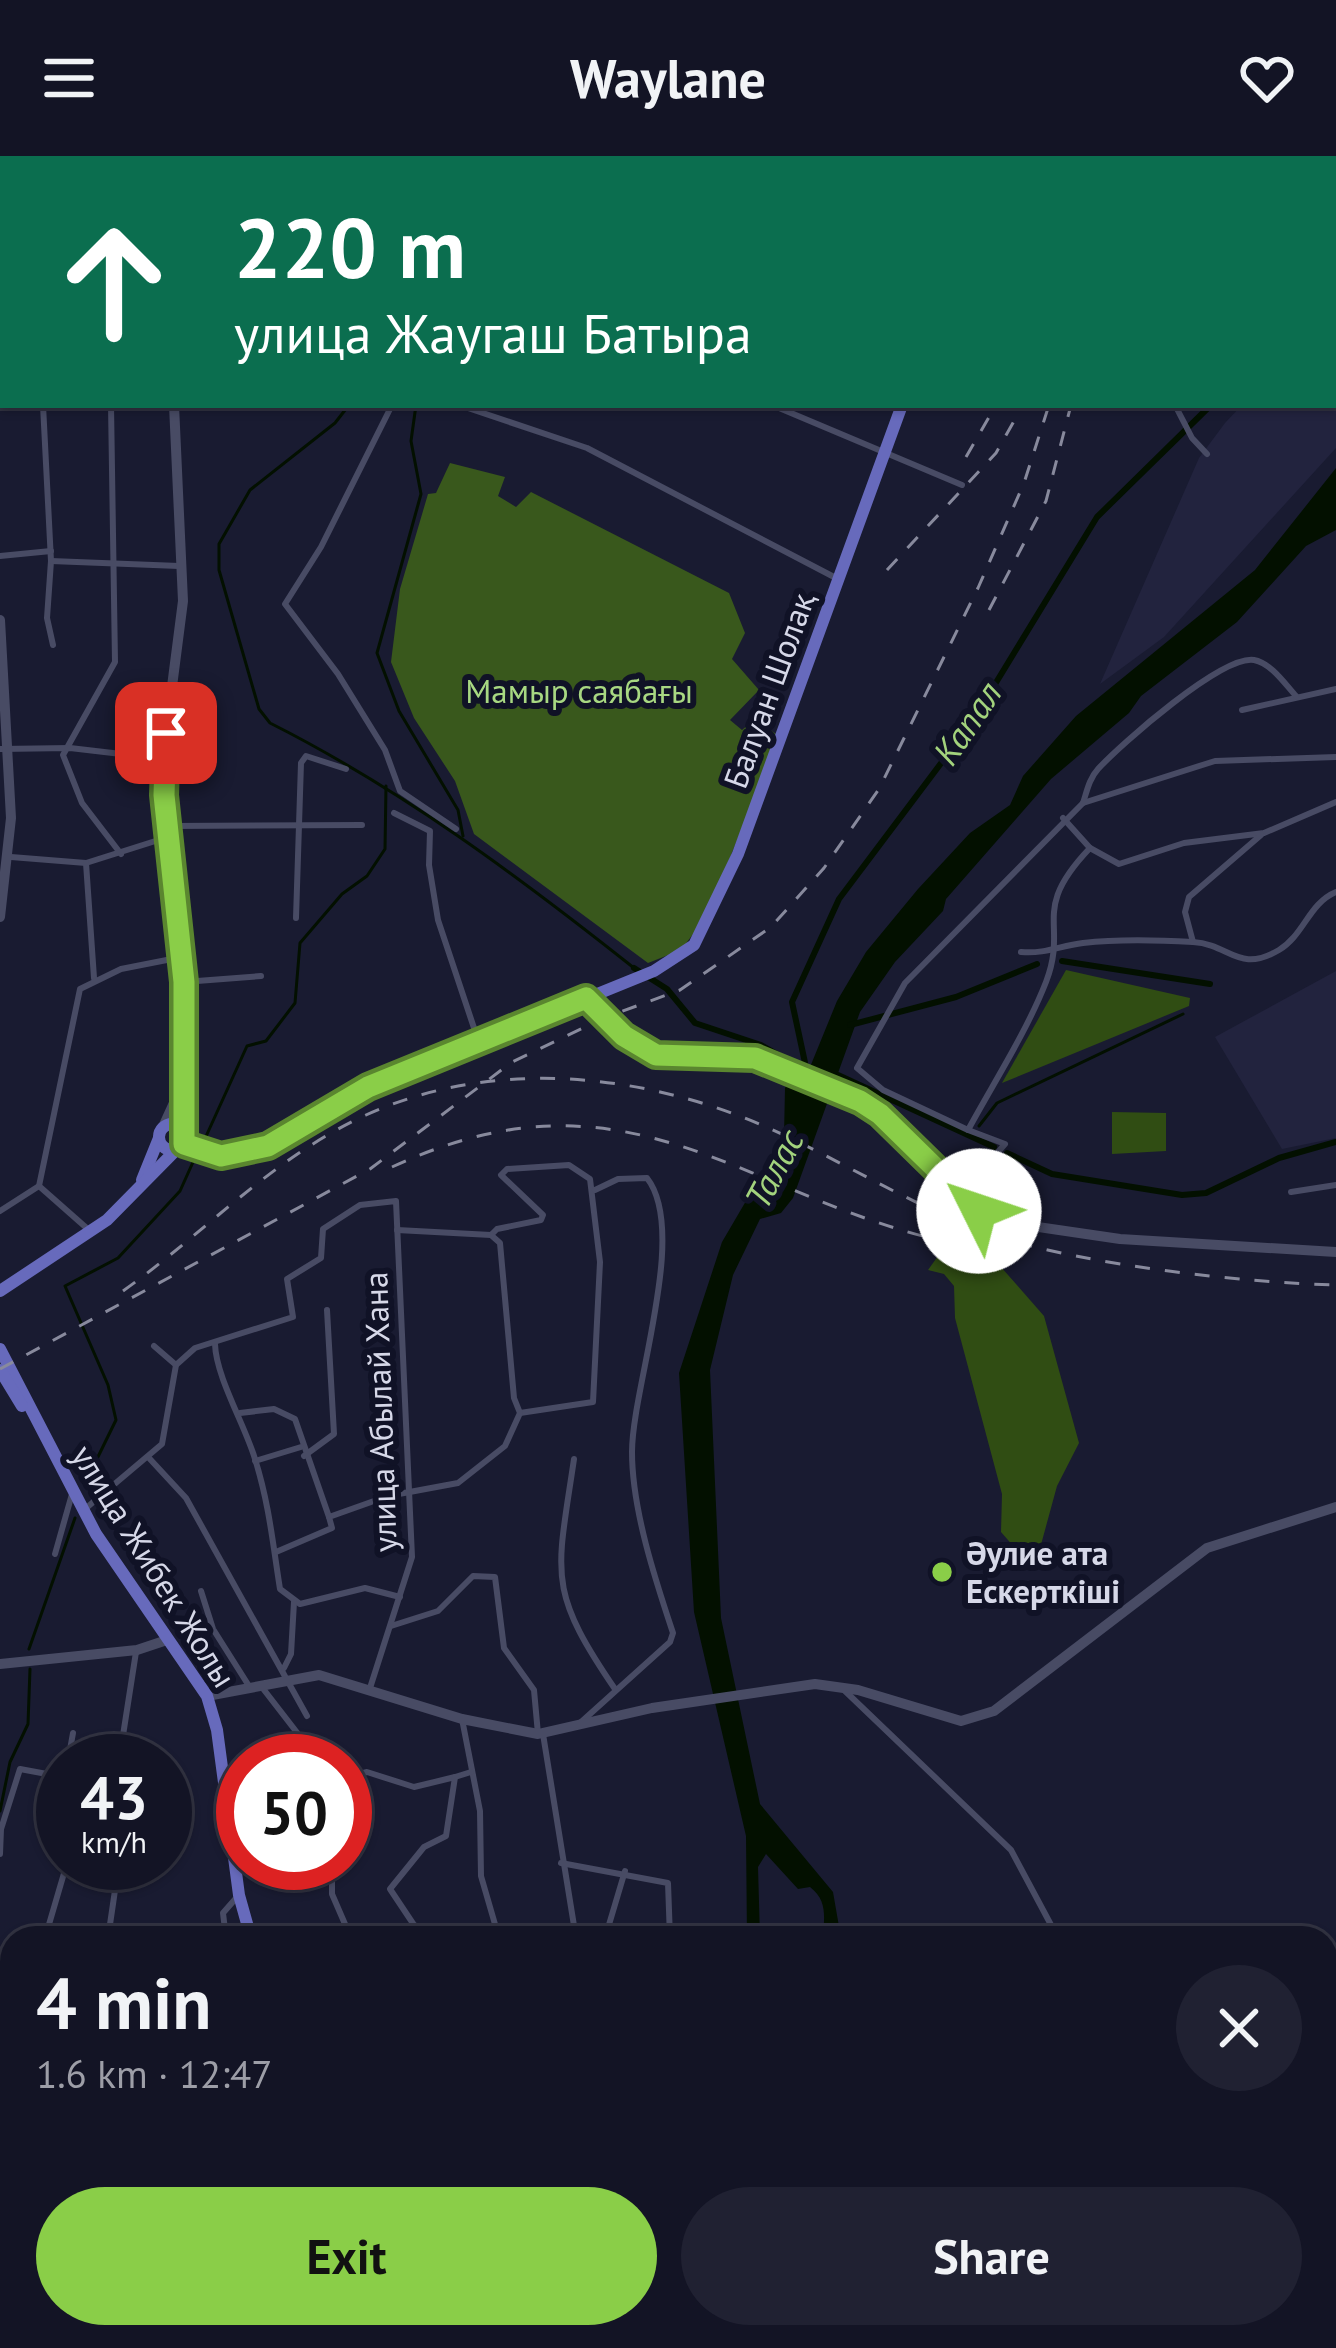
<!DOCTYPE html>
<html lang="en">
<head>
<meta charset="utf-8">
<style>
	body { margin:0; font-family:"PT Sans",sans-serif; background:#202132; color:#f1f3f6; height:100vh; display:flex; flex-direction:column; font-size:45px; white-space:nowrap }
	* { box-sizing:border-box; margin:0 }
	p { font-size:39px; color:#9d9ea7 }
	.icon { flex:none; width:66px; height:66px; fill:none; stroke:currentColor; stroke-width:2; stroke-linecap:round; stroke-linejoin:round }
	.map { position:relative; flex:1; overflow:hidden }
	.details { position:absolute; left:0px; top:1770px; width:1338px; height:423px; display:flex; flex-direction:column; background:#131425; border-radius:36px 36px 0 0; box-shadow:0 3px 9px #0004,0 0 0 3px #323342 }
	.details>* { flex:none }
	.top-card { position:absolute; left:0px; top:0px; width:1338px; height:252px; box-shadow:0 3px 9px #0004,0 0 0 3px #323342; background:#0b6e4f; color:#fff; overflow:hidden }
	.speed { position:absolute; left:36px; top:1578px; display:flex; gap:24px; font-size:60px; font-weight:700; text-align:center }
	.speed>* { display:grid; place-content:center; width:156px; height:156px; border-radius:50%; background:#131425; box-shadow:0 3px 9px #0004,0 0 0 3px #323342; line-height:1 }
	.speed small { font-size:30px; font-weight:400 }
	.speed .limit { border:18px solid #d22; background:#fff; color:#111 }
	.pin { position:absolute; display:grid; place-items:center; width:102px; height:102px; color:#fff; margin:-51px; border-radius:24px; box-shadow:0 6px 18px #0006 }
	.me { position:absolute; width:132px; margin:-66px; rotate:311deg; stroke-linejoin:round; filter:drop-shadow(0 0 9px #0008) }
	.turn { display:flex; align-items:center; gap:42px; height:252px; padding:0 36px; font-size:54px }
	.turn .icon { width:156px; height:156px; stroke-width:2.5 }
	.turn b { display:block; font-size:84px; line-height:102px }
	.round { display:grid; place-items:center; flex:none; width:126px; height:126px; border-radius:63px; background:#202132 }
	.headline { display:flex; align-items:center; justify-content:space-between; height:204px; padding:0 36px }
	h1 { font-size:72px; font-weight:600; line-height:90px }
	.primary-button { display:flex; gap:24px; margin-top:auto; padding:24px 36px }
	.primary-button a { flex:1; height:138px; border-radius:72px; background:#8ace48; color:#111; font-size:48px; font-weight:600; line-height:138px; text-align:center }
	.primary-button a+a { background:#202132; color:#f1f3f6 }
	header { display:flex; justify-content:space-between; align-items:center; height:156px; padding:0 36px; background:#131425; font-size:54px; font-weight:600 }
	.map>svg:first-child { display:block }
	.built { fill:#22233e }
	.green { fill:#304d13 }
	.forest { fill:#39581c }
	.water { fill:#031000 }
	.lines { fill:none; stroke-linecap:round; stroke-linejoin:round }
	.stream { stroke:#031000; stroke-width:3 }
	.canal { stroke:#031000; stroke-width:6 }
	.street { stroke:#484b64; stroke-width:6 }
	.secondary { stroke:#484b64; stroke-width:10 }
	.primary { stroke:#676abc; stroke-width:12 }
	.rail { stroke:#888a9d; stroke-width:3; stroke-dasharray:15 15; stroke-linecap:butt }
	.route-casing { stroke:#5a862f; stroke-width:30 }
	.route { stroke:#8ace48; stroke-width:21 }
	.poi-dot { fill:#8ace48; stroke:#101226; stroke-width:4.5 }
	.labels { text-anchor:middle; stroke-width:12; stroke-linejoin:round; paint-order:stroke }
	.street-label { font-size:33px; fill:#d6d8e8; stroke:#101226 }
	.park-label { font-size:33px; fill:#a8d882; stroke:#101226 }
	.poi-label { font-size:33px; font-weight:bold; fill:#d6d8e8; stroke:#101226; text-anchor:start }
	.water-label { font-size:36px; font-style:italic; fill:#a3d37d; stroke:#101226 }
</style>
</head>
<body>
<header><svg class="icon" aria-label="menu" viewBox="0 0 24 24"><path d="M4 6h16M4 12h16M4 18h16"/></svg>Waylane<svg class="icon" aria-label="heart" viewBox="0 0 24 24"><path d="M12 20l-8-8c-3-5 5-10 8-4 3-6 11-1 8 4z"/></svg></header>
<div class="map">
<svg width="1336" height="2192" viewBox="0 0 1336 2192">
	<rect width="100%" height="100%" fill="#191b31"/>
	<g class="built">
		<polygon points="732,0 1089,0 731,3"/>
		<polygon points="1336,243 1336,292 1164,481 1100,528 1199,302 1225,267 1242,249 1335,249"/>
		<polygon points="1336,815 1336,982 1282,993 1215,881"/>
	</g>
	<g class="green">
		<polygon points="1066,814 1190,842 1189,850 1002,927"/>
		<polygon points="1112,956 1166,957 1166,995 1112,998"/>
		<polygon points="938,1100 994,1103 1044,1160 1079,1287 1057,1330 1036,1407 1027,1406 1001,1376 1002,1338 955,1162 954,1130 944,1118 928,1114"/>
	</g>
	<polygon class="forest" points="450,307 505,321 498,340 516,351 531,336 729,437 745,477 732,503 759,534 730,564 742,574 755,563 779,580 706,761 681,794 648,807 474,678 455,625 414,562 391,506 400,433 428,338 436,337"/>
	<path class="water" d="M 1336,312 L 1336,374 L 1306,390 L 1237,466 L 1141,540 L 1129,557 L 1051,623 L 946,743 L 943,755 L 895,806 L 860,856 L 793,1042 L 781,1057 L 760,1063 L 733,1119 L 710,1214 L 721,1462 L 760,1648 L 833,1736 L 841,1782 L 823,1782 C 824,1761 828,1745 810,1731 L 798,1733 L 766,1698 L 758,1711 L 760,1782 L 747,1782 L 746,1680 L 694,1456 L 679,1217 L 722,1086 L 784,980 L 785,932 L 794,916 L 808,916 L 837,845 L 866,796 L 918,733 L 970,677 L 1010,649 L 1023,620 L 1076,560 L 1255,414 Z"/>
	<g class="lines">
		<g class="stream">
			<polyline points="322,0 324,3"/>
			<polyline points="487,0 488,3"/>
			<path d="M 349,249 L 335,267 L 250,334 L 219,388 L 219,414 L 259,553 L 270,567 C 401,633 518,720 634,812"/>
			<polyline points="416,249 411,285 421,338 377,497 399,555 458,654 463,680"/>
			<polyline points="979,970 997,947 1183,858"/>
			<polyline points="203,987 247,890 266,885 295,847 300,787 342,738 367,720 385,693 386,630"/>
			<polyline points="92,1313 116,1264 108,1229 65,1130 118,1102 180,1035 198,995"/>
			<polyline points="29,1493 75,1362"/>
			<polyline points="0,1655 10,1606 28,1568 30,1513"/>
			<polyline points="0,1845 12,1860"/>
			<polyline points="144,2192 149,2181"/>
			<polyline points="1057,2192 1059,2181"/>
		</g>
		<g class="canal">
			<polyline points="1335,152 1336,151"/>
			<polyline points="1062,805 1210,828"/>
			<polyline points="634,812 667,833 695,867 761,889 807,915"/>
			<polyline points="850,869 956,841 1037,808"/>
			<polyline points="807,916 792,846 839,743 972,566 1097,361 1211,249"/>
			<polyline points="834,924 838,919 994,991"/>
			<polyline points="1007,997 1052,1018 1182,1039 1206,1037 1279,1002 1336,986"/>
		</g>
		<g class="street">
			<polyline points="202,0 205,3"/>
			<polyline points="437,0 439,3"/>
			<polyline points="571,0 571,3"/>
			<polyline points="590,0 604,3"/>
			<polyline points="65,3 66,0"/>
			<polyline points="550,3 552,0"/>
			<polyline points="1119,3 1120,0"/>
			<polyline points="43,249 51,405 47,462 53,489"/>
			<polyline points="111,249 115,506 63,599 82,647 121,698"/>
			<polyline points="392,249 321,391 285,448 338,518 385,594 400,635 456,673"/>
			<polyline points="459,249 587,292 836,422"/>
			<polyline points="772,249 962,329"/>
			<polyline points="1175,249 1192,282 1207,298"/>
			<polyline points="0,400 51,395"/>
			<polyline points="51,405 179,410"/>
			<polyline points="1242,554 1336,533"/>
			<polyline points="0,593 70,592 164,603"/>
			<path d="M 1083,647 C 1087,635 1089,623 1098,613 C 1121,588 1222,499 1254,504 C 1271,507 1285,528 1296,540"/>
			<polyline points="394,657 430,675 429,709 438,764 478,884"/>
			<polyline points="1063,662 1090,692 1119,708 1184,687 1264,677 1336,646"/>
			<polyline points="170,670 362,669"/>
			<polyline points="11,701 86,707 168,681"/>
			<polyline points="86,707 94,822"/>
			<polyline points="296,762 301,607 306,600 346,613"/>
			<polyline points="1193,786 1185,756 1189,741 1261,679"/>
			<path d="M 1021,796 C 1046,798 1059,790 1083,787 C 1117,783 1158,784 1193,786 C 1230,788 1238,818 1279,794 C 1304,779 1309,747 1336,736"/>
			<polyline points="184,826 261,820"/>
			<polyline points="968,974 883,934 857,912 905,827 1083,647 1215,605 1336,601"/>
			<polyline points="39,1030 90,1075"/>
			<polyline points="1291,1036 1336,1029"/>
			<path d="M 960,1040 L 1005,988 L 968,974 C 994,926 1026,877 1046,826 C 1069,766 1029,756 1090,692"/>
			<polyline points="0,1055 39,1030 80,833 121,813 182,801"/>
			<polyline points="397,1074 491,1079 497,1073 541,1064 543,1059 501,1019 507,1013 569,1009 590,1023 600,1106 593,1246 520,1257"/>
			<path d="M 215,1188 C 216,1221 245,1269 255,1303 C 269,1347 273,1389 280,1433 L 300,1448 L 365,1432 L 400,1441"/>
			<polyline points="154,1190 176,1209"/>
			<polyline points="240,1257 274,1253 295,1263 329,1361"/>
			<polyline points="304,1300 334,1278 327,1154"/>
			<polyline points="149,1302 186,1342 307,1560"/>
			<path d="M 574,1303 C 557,1419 546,1432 615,1533"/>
			<polyline points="255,1305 301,1291"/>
			<polyline points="85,1353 162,1288 176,1209 195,1192 293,1161 287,1123 321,1102 323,1073 360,1049 396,1045 412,1401 370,1532"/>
			<polyline points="276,1396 332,1372 329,1361 388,1340 458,1327 505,1290 520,1257 514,1242 500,1087 491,1079"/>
			<polyline points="55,1398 72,1338"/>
			<polyline points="201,1435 213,1473 249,1530"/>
			<polyline points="391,1470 438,1455 473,1420 495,1421 504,1492 534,1534 538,1578"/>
			<polyline points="284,1512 291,1498 294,1446"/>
			<polyline points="261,1530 319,1605"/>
			<polyline points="845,1535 1011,1694 1058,1782"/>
			<polyline points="462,1563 480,1655 481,1720 499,1782"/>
			<path d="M 580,1567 L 670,1486 L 673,1477 C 655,1423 632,1353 632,1296 C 632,1231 689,1076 647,1022 L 618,1023 L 595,1034"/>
			<polyline points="543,1578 576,1782"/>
			<polyline points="68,1605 73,1577"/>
			<polyline points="119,1605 136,1496"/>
			<polyline points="345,1622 367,1616 414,1631 455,1621"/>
			<polyline points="0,1698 1,1673 20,1613 63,1621"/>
			<polyline points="332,1707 332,1738 351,1782"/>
			<polyline points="561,1707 668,1727 670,1782"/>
			<polyline points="45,1782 67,1707"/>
			<polyline points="108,1782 119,1707"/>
			<polyline points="226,1782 223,1757 237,1741"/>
			<polyline points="445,1782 414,1769 390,1733 424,1691 446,1680 455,1621 471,1616"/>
			<polyline points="605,1782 625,1715"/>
			<polyline points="0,1830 12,1838"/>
			<polyline points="0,1894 12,1907"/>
			<polyline points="0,2048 12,2045"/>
			<polyline points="325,2181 328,2184"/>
			<polyline points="380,2181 381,2192"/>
			<polyline points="683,2181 688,2192"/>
			<polyline points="885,2181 892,2192"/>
			<polyline points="1172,2181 1187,2192"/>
			<polyline points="1232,2181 1251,2192"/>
			<polyline points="59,2192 59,2181"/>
			<polyline points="132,2192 137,2181"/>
			<polyline points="573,2192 584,2181"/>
			<polyline points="748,2192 773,2181"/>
		</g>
		<g class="secondary">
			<polyline points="178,0 179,3"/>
			<polyline points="22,3 23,0"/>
			<polyline points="0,217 3,176"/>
			<polyline points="174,249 183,445 166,577 164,639 184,826 180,949 185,977"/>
			<polyline points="0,464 11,662 0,761"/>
			<polyline points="586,842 624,880 656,899 755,902 860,945 881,958 960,1040 997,1065 1120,1083 1336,1096"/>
			<polyline points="162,973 178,938"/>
			<polyline points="0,1508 137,1494 164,1485"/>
			<polyline points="207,1540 319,1519 462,1563 538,1578 652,1552 815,1528 858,1534 961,1565 994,1555 1207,1392 1336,1351"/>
		</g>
		<g class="primary">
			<polyline points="711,3 712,0"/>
			<circle cx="172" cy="981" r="13"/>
			<polyline points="184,988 221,1000 268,990 368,931 654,815 694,789 738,698 902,249"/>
			<polyline points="142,1024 159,982"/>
			<polyline points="0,1135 107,1064 177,993"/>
			<polyline points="0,1193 96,1378 207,1540 217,1574 239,1739 251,1782"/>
			<polyline points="0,1214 22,1250"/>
			<polyline points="487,2181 492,2192"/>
		</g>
		<g class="rail">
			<polyline points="1109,3 1110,0"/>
			<polyline points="1138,3 1139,0"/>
			<polyline points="966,301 996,249"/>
			<polyline points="887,414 996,297 1023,249"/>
			<polyline points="989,454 1046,345 1071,249"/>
			<path d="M 392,1011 C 653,890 765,1072 1011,1096"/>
			<path d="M 123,1135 C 206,1076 272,1002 366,959 C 492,902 639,916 764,970 C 844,1005 919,1055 1003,1082 C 1088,1109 1245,1127 1336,1129"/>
			<polyline points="0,1213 370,1013 512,906 604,862 680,834 771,771 824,712 879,633 978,432 1024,327 1049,249"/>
		</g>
	</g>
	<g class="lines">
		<defs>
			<polyline id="route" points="166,577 164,639 184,826 184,988 221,1000 268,990 368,931 586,842 624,880 656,899 755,902 860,945 880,958 979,1055"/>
		</defs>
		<use href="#route" class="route-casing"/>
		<use href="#route" class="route"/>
	</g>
	<circle class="poi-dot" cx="942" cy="1416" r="12"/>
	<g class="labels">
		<g class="street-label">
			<text transform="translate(769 534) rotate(-70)" y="12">Балуан Шолақ</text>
			<text transform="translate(380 1256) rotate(-92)" y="12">улица Абылай Хана</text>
			<text transform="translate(154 1410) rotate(58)" y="12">улица Жибек Жолы</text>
		</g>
		<g class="park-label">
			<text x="579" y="547">Мамыр саябағы</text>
		</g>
		<g class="poi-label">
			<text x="966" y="1409">Әулие ата<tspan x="966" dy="38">Ескерткіші</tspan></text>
		</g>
		<g class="water-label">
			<text transform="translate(967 567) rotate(-56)" y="13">Капал</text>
			<text transform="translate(774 1013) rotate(-62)" y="13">Талас</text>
		</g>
	</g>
</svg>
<div class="speed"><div>43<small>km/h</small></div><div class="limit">50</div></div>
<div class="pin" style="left:166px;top:577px;background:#d93025"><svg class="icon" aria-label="arrive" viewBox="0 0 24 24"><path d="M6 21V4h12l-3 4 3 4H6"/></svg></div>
<svg class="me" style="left:979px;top:1055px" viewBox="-20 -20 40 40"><circle r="19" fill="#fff"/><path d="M0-13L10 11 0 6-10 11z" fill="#8ace48"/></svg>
<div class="top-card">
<div class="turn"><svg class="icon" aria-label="ahead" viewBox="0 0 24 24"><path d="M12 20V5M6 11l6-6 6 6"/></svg><div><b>220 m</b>улица Жаугаш Батыра</div></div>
</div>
<section class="details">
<div class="headline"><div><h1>4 min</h1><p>1.6 km · 12:47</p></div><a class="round"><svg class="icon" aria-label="close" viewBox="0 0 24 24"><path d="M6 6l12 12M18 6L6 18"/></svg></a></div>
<div class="primary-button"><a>Exit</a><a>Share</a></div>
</section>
</div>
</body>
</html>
